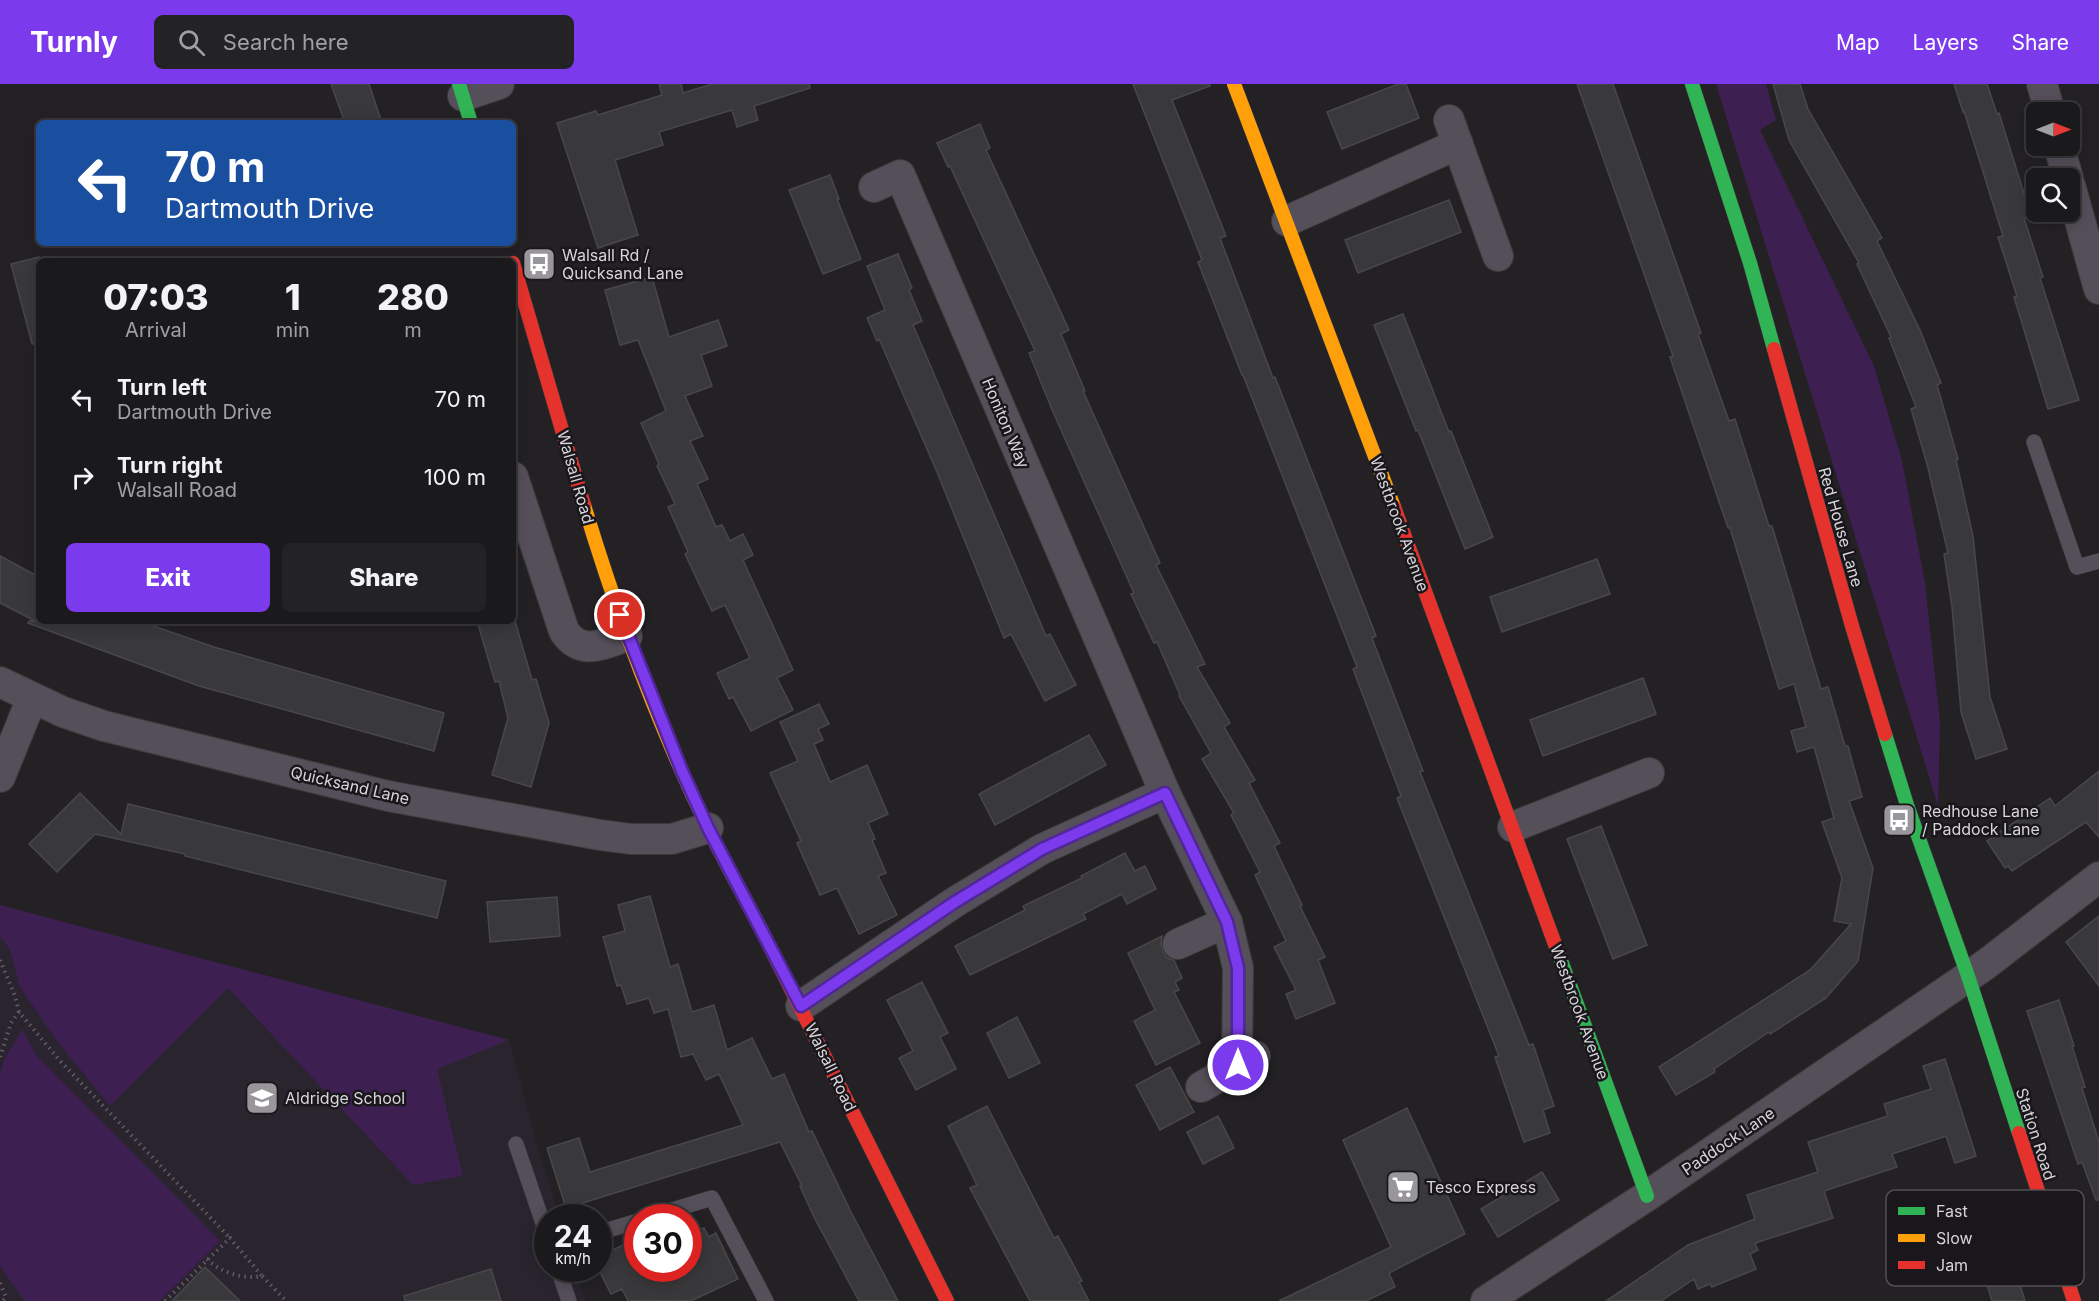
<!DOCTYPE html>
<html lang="en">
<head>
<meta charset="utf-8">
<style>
	body { margin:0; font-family:Inter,sans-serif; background:#232224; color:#f1f3f6; height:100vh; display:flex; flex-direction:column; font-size:22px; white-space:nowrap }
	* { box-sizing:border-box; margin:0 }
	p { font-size:20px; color:#9fa0a3 }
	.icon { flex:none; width:33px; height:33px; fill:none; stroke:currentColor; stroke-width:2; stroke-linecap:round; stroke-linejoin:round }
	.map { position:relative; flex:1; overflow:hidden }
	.panel { position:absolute; left:36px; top:174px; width:480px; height:366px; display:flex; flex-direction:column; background:#1a191b; border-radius:9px; box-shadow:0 3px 15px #0003,0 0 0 2px #38383a }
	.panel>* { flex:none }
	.top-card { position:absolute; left:36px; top:36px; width:480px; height:126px; border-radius:9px; box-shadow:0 3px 15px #0003,0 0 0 2px #38383a; background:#1a4fa0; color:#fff; overflow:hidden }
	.needle { width:39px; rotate:90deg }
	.tools { position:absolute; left:2026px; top:18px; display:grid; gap:12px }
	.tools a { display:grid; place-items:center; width:54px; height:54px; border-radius:9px; background:#1a191b; box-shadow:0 3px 15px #0003,0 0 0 2px #38383a; font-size:30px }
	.speed { position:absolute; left:534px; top:1120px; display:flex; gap:12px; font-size:30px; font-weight:700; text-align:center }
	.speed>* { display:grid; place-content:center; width:78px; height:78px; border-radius:50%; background:#1a191b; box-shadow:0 3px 15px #0003,0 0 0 2px #38383a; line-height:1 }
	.speed small { font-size:15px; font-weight:400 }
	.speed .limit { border:9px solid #d22; background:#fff; color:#111 }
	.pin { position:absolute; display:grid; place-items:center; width:51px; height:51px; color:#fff; margin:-26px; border:3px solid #fff; border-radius:50%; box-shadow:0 2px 6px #0007 }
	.me { position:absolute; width:66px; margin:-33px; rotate:0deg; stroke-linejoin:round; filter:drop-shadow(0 0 4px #0008) }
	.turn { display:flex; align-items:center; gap:21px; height:126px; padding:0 30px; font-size:27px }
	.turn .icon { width:78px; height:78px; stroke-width:2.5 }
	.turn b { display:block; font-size:42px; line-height:51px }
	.eta { display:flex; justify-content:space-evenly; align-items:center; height:102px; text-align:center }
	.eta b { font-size:36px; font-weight:800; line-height:42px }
	.cta { display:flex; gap:12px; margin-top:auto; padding:12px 30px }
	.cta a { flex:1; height:69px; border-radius:9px; background:#7c3aed; color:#fff; font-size:24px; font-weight:800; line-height:69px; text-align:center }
	.cta a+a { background:#232224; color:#f1f3f6 }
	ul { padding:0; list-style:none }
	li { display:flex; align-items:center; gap:18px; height:78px; padding:0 30px }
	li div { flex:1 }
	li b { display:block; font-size:22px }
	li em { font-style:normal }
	header { display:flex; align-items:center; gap:36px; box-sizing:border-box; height:84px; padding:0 30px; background:#7c3aed; color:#fff }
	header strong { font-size:28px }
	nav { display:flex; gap:33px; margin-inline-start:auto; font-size:21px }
	.search { width:420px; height:54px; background:#232224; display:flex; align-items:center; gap:15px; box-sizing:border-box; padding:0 21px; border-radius:9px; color:#9fa0a3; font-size:22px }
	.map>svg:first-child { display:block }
	.built { fill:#29242e }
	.green { fill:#3e1f52 }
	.building { fill:#39383a; stroke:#49474a; stroke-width:1.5 }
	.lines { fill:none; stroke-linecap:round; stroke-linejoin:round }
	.lane-casing { stroke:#3c3b3c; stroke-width:16 }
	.street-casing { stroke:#3c3b3c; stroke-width:32 }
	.fast-casing { stroke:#3c3b3c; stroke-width:15 }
	.slow-casing { stroke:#3c3b3c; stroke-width:15 }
	.jam-casing { stroke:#3c3b3c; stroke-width:15 }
	.path { stroke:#615d65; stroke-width:4; stroke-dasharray:1.5 4.5; stroke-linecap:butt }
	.lane { stroke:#544f59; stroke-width:15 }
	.street { stroke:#544f59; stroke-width:30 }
	.fast { stroke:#30b455; stroke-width:14 }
	.slow { stroke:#ff9f0a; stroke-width:14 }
	.jam { stroke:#e5322d; stroke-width:14 }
	.route-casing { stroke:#51269a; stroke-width:15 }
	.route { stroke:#7c3aed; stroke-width:10 }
	.labels { text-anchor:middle; stroke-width:5; stroke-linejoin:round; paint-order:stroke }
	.poi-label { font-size:16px; fill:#d7d5d9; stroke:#19171c; text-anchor:start }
	.street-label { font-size:16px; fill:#d7d5d9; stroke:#19171c }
	.key { fill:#19171c; stroke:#525055; stroke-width:1.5 }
	.key-label { font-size:16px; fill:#d7d5d9 }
</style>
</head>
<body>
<header>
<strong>Turnly</strong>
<div class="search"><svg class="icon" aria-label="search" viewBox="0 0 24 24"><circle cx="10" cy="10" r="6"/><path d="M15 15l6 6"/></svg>Search here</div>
<nav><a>Map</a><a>Layers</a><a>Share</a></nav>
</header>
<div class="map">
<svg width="2099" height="1217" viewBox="0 0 2099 1217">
	<rect width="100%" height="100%" fill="#232124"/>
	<polygon class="built" points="0,821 509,956 540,1072 560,1134 548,1134 548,1185 576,1185 586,1217 0,1217"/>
	<g class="green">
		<polygon points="1716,0 1766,0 1776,36 1760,46 1874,282 1902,377 1925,499 1940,639 1938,722"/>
		<polygon points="0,821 509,956 437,985 463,1092 413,1101 228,904 110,1022 56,956 20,903 10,866 0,852"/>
		<polygon points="22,945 37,972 220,1157 160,1217 25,1217 2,1185 0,1181 0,990 4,976"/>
	</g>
	<g class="building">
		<polygon points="331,0 369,0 382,39 345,39"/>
		<polygon points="659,0 681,0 683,9 712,0 809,0 810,4 754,22 758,36 737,43 732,26 659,48 663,61 615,76 638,151 598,164 557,39 596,27 598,31 662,11"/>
		<polygon points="1133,0 1210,0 1210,2 1172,16 1226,152 1220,154 1273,294 1275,293 1376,552 1372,554 1423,687 1420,688 1529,961 1533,960 1554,1022 1543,1026 1550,1049 1524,1058 1495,973 1499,972 1397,714 1401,712 1353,585 1357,583 1243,291 1242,291 1198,178 1202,176"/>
		<polygon points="1398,0 1406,0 1419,34 1342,65 1327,28"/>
		<polygon points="1577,0 1613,0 1701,249 1698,250 1729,337 1735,335 1769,442 1772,442 1821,605 1828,603 1845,662 1848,662 1862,713 1849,717 1873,784 1858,877 1826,914 1770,950 1769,948 1714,985 1715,988 1676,1011 1659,983 1810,886 1851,840 1834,837 1842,794 1822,738 1834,734 1814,663 1797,668 1791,647 1806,643 1794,600 1779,605 1730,444 1728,444 1670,273 1673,272"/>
		<polygon points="1773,0 1800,0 1808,25 1882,154 1877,157 1920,246 1941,299 1937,301 1958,375 1956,376 1973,452 1990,613 2007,665 1976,675 1961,628 1952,523 1944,470 1948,469 1927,380 1911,325 1916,323 1889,254 1891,253 1857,180 1859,179 1789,56"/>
		<polygon points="1954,0 1987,0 1997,30 1999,29 2031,132 2024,134 2043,193 2040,194 2079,316 2048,325 2014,213 2017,212 1998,153 2003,152 1964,27 1963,28"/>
		<polygon points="980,40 990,64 986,66 1069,246 1061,250 1085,307 1083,307 1160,479 1156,481 1205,580 1197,583 1230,639 1224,643 1255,696 1249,699 1280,759 1274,762 1302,821 1300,822 1325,873 1318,876 1335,919 1296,935 1286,910 1296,906 1274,863 1286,857 1255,791 1260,788 1231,731 1234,729 1202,675 1211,669 1179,612 1180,611 1157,558 1154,559 1131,510 1134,509 1053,328 1029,269 1035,267 950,82 948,83 937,59"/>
		<polygon points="830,91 839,115 837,115 861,175 823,190 789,106"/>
		<polygon points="1449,116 1461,148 1358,189 1345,156"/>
		<polygon points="898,170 912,204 909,206 922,237 913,241 1046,552 1050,550 1076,601 1045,617 1011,550 1004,554 937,388 879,255 877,257 867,234 885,226 867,182"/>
		<polygon points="39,173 39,259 32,260 11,180"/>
		<polygon points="652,193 669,253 718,236 727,262 701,271 712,302 685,312 703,352 690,357 708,395 697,400 716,443 722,441 730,457 743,450 753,471 743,476 793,586 777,594 793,626 751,647 733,613 729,615 717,589 750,574 725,521 712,527 685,470 688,468 668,423 675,420 657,382 659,380 641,339 666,327 638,256 620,261 605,206"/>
		<polygon points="1403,230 1449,348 1451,347 1493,453 1465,465 1418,346 1416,347 1374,241"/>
		<polygon points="0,472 39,493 39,537 139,537 214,563 444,629 434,667 199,602 28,539 29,537 35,537 0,519"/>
		<polygon points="1597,475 1610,510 1502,548 1490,513"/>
		<polygon points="477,537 515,537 532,596 536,595 549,639 531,703 492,691 508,634 499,597 495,598"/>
		<polygon points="1643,594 1656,630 1543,672 1530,636"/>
		<polygon points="819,620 829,640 818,645 823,656 814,660 830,698 867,681 888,730 868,739 875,755 872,756 886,789 878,792 897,831 859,850 837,804 820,811 797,759 801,757 770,689 798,677 780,638"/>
		<polygon points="1089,651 1106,681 995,741 979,710"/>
		<polygon points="2099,687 2099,753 2086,738 2012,787 2008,782 2005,784 1987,757 2050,714 2055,722"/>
		<polygon points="80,709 121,750 128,720 446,797 437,834 185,772 185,770 95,750 57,788 29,760"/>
		<polygon points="1601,742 1647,861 1613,875 1567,755"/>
		<polygon points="1125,769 1135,787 1145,782 1156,805 1127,820 1122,810 1083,830 1086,835 970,891 955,862 1025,826 1023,822 1082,794 1081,792"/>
		<polygon points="650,812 670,883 678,880 692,928 714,921 727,966 752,954 772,995 784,990 809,1048 812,1047 851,1128 898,1217 859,1217 814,1133 800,1102 802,1102 780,1058 566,1124 547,1064 579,1054 590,1088 743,1041 719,990 706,996 693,970 681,973 668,925 654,929 649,914 627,920 621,901 617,902 603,853 625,847 618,821"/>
		<polygon points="557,813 560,852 490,858 487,818"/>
		<polygon points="2099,832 2099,902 2066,858"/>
		<polygon points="1162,852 1161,859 1163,868 1167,874 1174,876 1182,894 1175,898 1179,906 1174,908 1200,959 1156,981 1134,937 1155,926 1128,869"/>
		<polygon points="922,898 948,949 940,953 956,985 916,1006 899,974 913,967 887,916"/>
		<polygon points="2059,916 2074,962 2072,962 2085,1003 2082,1004 2099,1058 2099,1116 2096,1116 2082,1078 2078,1080 2027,927"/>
		<polygon points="1017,933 1040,979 1009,994 987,949"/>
		<polygon points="1945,975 1976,1072 1955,1079 1946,1052 1892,1070 1897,1083 1824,1107 1833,1134 1755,1159 1758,1166 1750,1170 1756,1185 1712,1203 1710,1200 1698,1205 1694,1195 1661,1217 1606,1217 1688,1161 1755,1135 1747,1111 1818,1088 1808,1058 1888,1032 1884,1020 1931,1005 1923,982"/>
		<polygon points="1170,983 1194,1028 1160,1046 1136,1001"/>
		<polygon points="987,1022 1054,1154 1058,1152 1082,1197 1079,1198 1089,1217 1030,1217 970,1104 977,1101 948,1042"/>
		<polygon points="1407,1024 1465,1150 1389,1189 1395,1203 1366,1217 1279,1217 1391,1163 1343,1056"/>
		<polygon points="1218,1032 1234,1064 1203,1080 1187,1048"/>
		<polygon points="1542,1088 1559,1116 1498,1153 1481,1125"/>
		<polygon points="1996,1127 2017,1191 2025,1217 1992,1217 1967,1136"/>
		<polygon points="704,1144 709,1153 716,1149 738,1195 691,1217 628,1217 622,1205 611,1210 598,1184 598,1173 623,1161 627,1170 638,1166 638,1185 688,1185 688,1151"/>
		<polygon points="205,1183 240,1217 172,1217"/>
		<polygon points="491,1185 501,1217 405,1217 404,1212"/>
	</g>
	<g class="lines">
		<defs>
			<g id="lane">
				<polyline points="2034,358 2077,483 2099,477"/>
				<polyline points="516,1060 548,1154"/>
				<polyline points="646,1134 712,1114 766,1217"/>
				<polyline points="598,1149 638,1137"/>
				<polyline points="558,1185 569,1217"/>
			</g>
			<g id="street">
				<polyline points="2042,0 2050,28"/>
				<polyline points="463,12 499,0"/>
				<polyline points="1449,36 1498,172"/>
				<polyline points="2059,62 2068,94"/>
				<polyline points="2070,101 2099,205"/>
				<polyline points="874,103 900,91 1124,613 1165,709 1227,838 1238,884 1237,981"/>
				<polyline points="1287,137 1458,60"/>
				<path d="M 513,393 L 564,547 C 581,573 603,560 627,552"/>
				<polyline points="0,598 63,628 104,642 388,712 600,751 631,755 672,755 708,744"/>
				<polyline points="0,693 32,614"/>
				<polyline points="1513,743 1649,689"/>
				<polyline points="1178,860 1227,838"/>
				<polyline points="801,922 955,818 1042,765 1165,709"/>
				<polyline points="1201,1003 1255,972"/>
				<polyline points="1486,1217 1647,1112 1985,881 2099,793"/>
			</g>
			<g id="fast">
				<polyline points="459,0 471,39"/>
				<polyline points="1692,0 1750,179 1774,265"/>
				<polyline points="1885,650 1907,721 1968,892 2019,1049"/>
				<polyline points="1559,871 1647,1112"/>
			</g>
			<g id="slow">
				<polyline points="1234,0 1394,423"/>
				<path d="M 584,421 C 617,530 658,641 708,744 C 725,779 745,814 763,849"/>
			</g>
			<g id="jam">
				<polyline points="513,179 584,421"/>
				<polyline points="1774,265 1852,542 1885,650"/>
				<polyline points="1394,423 1559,871"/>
				<polyline points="763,849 947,1217"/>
				<polyline points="2019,1049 2074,1217"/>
			</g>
		</defs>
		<use href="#lane" class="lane-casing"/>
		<use href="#street" class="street-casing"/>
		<use href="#fast" class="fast-casing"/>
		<use href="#slow" class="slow-casing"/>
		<use href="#jam" class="jam-casing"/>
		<g class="path">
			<polyline points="0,876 15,912 19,928 61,978 230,1154"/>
			<polyline points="0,973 11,939 19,928"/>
			<path d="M 207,1175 C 220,1188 243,1196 262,1192 L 286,1217"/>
			<polyline points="0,1199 6,1213 3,1217"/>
			<polyline points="165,1217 230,1154 262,1192"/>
		</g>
		<use href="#lane" class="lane"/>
		<use href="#street" class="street"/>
		<use href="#fast" class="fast"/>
		<use href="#slow" class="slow"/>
		<use href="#jam" class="jam"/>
	</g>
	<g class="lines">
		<defs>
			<polyline id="route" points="620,531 682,687 708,744 801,922 955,818 1042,765 1165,709 1227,838 1238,884 1238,981"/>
		</defs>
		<use href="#route" class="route-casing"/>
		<use href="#route" class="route"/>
	</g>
	<defs>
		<symbol id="bus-square" viewBox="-11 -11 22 22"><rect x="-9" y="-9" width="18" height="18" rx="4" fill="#98969a" stroke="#19171c"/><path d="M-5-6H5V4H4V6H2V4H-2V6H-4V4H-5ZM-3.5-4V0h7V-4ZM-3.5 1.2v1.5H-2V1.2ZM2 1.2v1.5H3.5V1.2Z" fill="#fff"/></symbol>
		<symbol id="school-square" viewBox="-11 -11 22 22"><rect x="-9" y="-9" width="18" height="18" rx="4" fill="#98969a" stroke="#19171c"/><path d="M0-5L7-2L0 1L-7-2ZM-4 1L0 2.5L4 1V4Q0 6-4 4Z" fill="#fff"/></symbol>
		<symbol id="supermarket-square" viewBox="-11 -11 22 22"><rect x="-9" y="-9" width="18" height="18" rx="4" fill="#98969a" stroke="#19171c"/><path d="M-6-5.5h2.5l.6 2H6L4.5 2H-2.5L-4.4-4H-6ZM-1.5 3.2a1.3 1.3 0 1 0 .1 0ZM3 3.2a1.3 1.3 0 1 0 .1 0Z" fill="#fff"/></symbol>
	</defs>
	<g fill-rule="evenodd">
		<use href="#bus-square" x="520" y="161" width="38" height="38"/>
		<use href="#bus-square" x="1880" y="717" width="38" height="38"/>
		<use href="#school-square" x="243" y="995" width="38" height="38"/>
		<use href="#supermarket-square" x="1384" y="1084" width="38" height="38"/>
	</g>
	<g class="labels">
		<g class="poi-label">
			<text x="562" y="177">Walsall Rd /<tspan x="562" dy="18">Quicksand Lane</tspan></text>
			<text x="1922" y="733">Redhouse Lane<tspan x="1922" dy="18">/ Paddock Lane</tspan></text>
			<text x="285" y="1020">Aldridge School</text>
			<text x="1426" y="1109">Tesco Express</text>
		</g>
		<g class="street-label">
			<text transform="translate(1006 339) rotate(67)" y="6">Honiton Way</text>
			<text transform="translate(576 393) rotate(74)" y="6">Walsall Road</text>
			<text transform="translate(1400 440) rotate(70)" y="6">Westbrook Avenue</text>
			<text transform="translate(1841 443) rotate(74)" y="6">Red House Lane</text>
			<text transform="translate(350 701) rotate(13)" y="6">Quicksand Lane</text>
			<text transform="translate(1580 928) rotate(70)" y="6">Westbrook Avenue</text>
			<text transform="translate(831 983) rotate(64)" y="6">Walsall Road</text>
			<text transform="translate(2036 1050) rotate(72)" y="6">Station Road</text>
			<text transform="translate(1728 1057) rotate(-34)" y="6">Paddock Lane</text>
		</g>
	</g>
	<rect x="1886" y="1106" width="198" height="96" rx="9" class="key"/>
	<rect x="1898" y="1123" width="27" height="8" fill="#30b455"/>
	<rect x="1898" y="1150" width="27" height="8" fill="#ff9f0a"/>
	<rect x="1898" y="1177" width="27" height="8" fill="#e5322d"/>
	<g class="key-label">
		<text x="1936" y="1133">Fast</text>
		<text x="1936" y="1160">Slow</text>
		<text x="1936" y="1187">Jam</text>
	</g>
</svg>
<div class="tools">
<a><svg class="needle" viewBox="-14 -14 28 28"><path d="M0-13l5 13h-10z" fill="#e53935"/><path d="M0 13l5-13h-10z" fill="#9fa0a3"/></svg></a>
<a><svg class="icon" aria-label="search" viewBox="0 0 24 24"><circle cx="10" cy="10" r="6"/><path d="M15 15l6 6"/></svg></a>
</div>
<div class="speed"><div>24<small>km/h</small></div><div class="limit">30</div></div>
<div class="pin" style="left:620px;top:531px;background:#d93025"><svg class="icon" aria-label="arrive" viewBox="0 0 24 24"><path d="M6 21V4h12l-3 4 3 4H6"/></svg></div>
<svg class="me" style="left:1238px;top:981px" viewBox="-20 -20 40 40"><circle r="17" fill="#7c3aed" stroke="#fff" stroke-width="3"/><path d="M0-11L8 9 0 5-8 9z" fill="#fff"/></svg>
<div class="top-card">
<div class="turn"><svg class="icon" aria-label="left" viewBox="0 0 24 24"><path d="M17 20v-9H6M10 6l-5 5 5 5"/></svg><div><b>70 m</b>Dartmouth Drive</div></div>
</div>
<section class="panel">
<div class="eta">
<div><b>07:03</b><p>Arrival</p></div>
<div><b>1</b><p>min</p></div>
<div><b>280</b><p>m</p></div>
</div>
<ul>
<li><svg class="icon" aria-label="left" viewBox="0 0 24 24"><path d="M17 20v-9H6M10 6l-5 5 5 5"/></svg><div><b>Turn left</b><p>Dartmouth Drive</p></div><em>70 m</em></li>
<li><svg class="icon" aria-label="right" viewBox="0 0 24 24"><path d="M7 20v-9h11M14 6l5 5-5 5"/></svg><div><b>Turn right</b><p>Walsall Road</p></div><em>100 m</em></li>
</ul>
<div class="cta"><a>Exit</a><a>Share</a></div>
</section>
</div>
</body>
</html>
